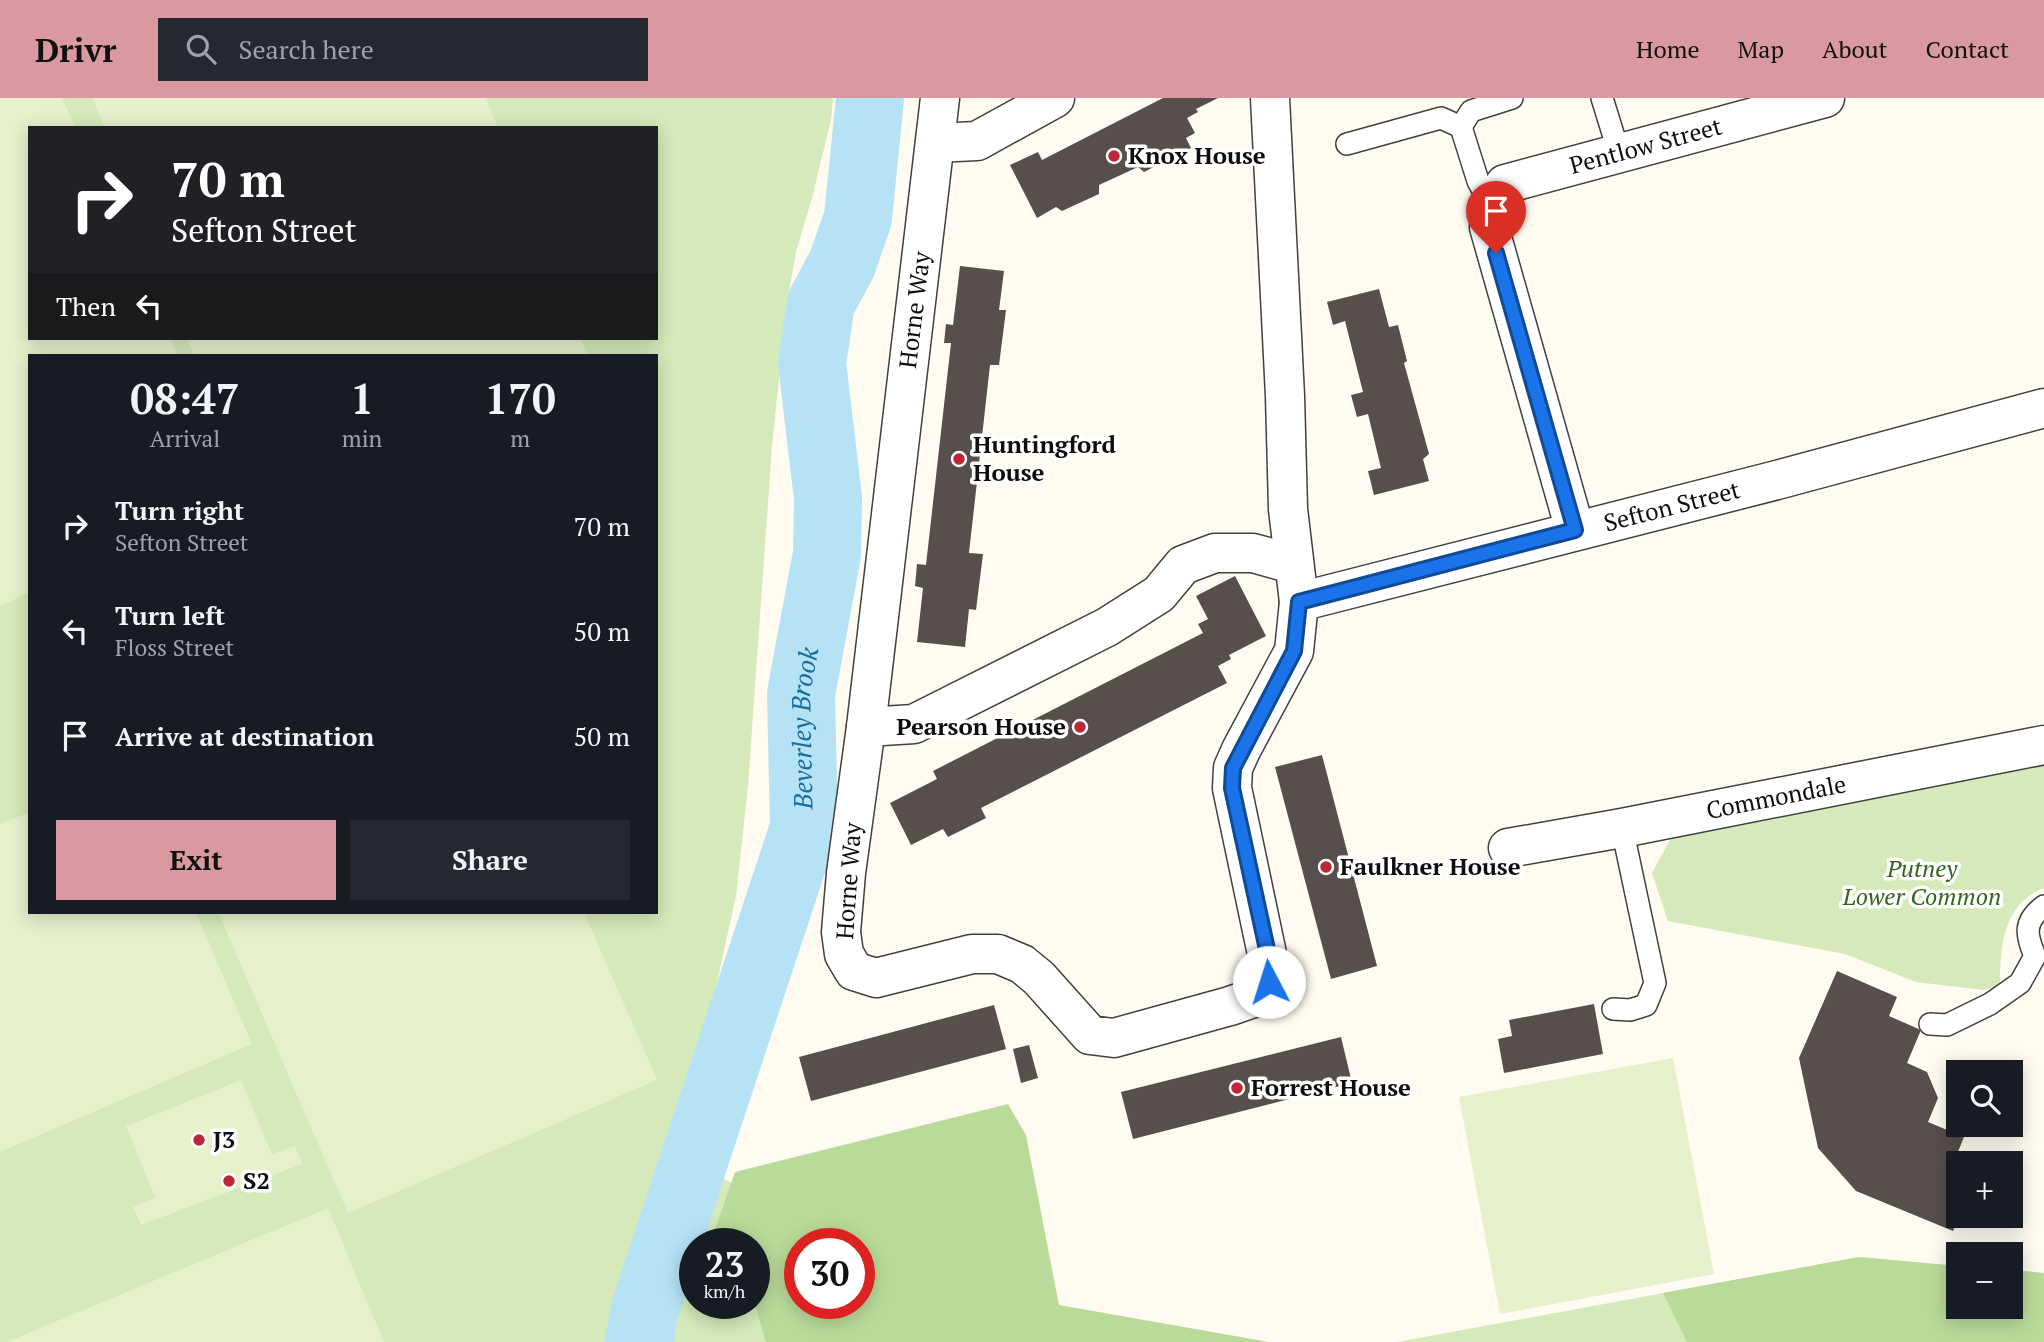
<!DOCTYPE html>
<html lang="en">
<head>
<meta charset="utf-8">
<style>
	body { margin:0; font-family:"PT Serif",serif; background:#242831; color:#f1f3f6; height:100vh; display:flex; flex-direction:column; font-size:26px; white-space:nowrap }
	* { box-sizing:border-box; margin:0 }
	p { font-size:23px; color:#9ea1a6 }
	.icon { flex:none; width:38px; height:38px; fill:none; stroke:currentColor; stroke-width:2; stroke-linecap:round; stroke-linejoin:round }
	.map { position:relative; flex:1; overflow:hidden }
	.drawer { position:absolute; left:28px; top:256px; width:630px; height:560px; display:flex; flex-direction:column; background:#171b24; border-radius:0px; box-shadow:0 4px 18px #0003 }
	.drawer>* { flex:none }
	.guide { position:absolute; left:28px; top:28px; width:630px; height:214px; border-radius:0px; box-shadow:0 4px 18px #0003; background:#202124; color:#fff; overflow:hidden }
	.tools { position:absolute; left:1946px; top:962px; display:grid; gap:14px }
	.tools a { display:grid; place-items:center; width:77px; height:77px; border-radius:0px; background:#171b24; box-shadow:0 4px 18px #0003; font-size:35px }
	.speed { position:absolute; left:679px; top:1130px; display:flex; gap:14px; font-size:35px; font-weight:700; text-align:center }
	.speed>* { display:grid; place-content:center; width:91px; height:91px; border-radius:50%; background:#171b24; box-shadow:0 4px 18px #0003; line-height:1 }
	.speed small { font-size:18px; font-weight:400 }
	.speed .limit { border:10px solid #d22; background:#fff; color:#111 }
	.pin { position:absolute; display:grid; place-items:center; width:60px; height:60px; color:#fff; margin:-72px -30px; border-radius:50% 50% 50% 0; rotate:-45deg; box-shadow:0 0 7px #0007 }
	.pin .icon { rotate:45deg }
	.me { position:absolute; width:77px; margin:-38px; rotate:355deg; stroke-linejoin:round; filter:drop-shadow(0 0 5px #0008) }
	.turn { display:flex; align-items:center; gap:24px; height:147px; padding:0 28px; font-size:32px }
	.turn .icon { width:91px; height:91px; stroke-width:2.5 }
	.turn b { display:block; font-size:49px; line-height:60px }
	.then { display:flex; align-items:center; height:66px; padding:0 28px; background:#0003; gap:14px; font-size:26px }
	.eta { display:flex; justify-content:space-evenly; align-items:center; height:119px; text-align:center }
	.eta b { font-size:42px; font-weight:700; line-height:49px }
	.primary-button { display:flex; gap:14px; margin-top:auto; padding:14px 28px }
	.primary-button a { flex:1; height:80px; border-radius:0px; background:#da98a0; color:#111; font-size:28px; font-weight:700; line-height:80px; text-align:center }
	.primary-button a+a { background:#242831; color:#f1f3f6 }
	ul { padding:0; list-style:none }
	li { display:flex; align-items:center; gap:21px; height:105px; padding:0 28px }
	li div { flex:1 }
	li b { display:block; font-size:26px }
	li em { font-style:normal }
	header { display:flex; align-items:center; gap:42px; box-sizing:border-box; height:98px; padding:0 35px; background:#da98a0; color:#111 }
	header strong { font-size:33px }
	nav { display:flex; gap:38px; margin-inline-start:auto; font-size:24px }
	.search { width:490px; height:63px; background:#242831; display:flex; align-items:center; gap:18px; box-sizing:border-box; padding:0 24px; border-radius:0px; color:#9ea1a6; font-size:26px }
	.map>svg:first-child { display:block }
	.green { fill:#d5e9ba; fill-rule:evenodd }
	.forest { fill:#bada99; fill-rule:evenodd }
	.pitch { fill:#e6f0cb }
	.lines { fill:none; stroke-linecap:round; stroke-linejoin:round }
	.river { stroke:#b5e2f5; stroke-width:68 }
	.building { fill:#574f4b }
	.lane-casing { stroke:#414141; stroke-width:24 }
	.street-casing { stroke:#414141; stroke-width:41 }
	.lane { stroke:#fff; stroke-width:21 }
	.street { stroke:#fff; stroke-width:38 }
	.route-casing { stroke:#114b97; stroke-width:18 }
	.route { stroke:#1a73e8; stroke-width:12 }
	.poi-dot { fill:#bd2838; stroke:#fff; stroke-width:2.5 }
	.labels { text-anchor:middle; stroke-width:7; stroke-linejoin:round; paint-order:stroke }
	.street-label { font-size:24px; fill:#0e0e0e; stroke:#fff }
	.poi-label { font-size:24px; font-weight:bold; fill:#0e0e0e; stroke:#fff; text-anchor:start }
	.park-label { font-size:24px; font-style:italic; fill:#32661f; stroke:#fff }
	.water-label { font-size:26px; font-style:italic; fill:#196d9f; stroke:#fff }
</style>
</head>
<body>
<header>
<strong>Drivr</strong>
<div class="search"><svg class="icon" aria-label="search" viewBox="0 0 24 24"><circle cx="10" cy="10" r="6"/><path d="M15 15l6 6"/></svg>Search here</div>
<nav><a>Home</a><a>Map</a><a>About</a><a>Contact</a></nav>
</header>
<div class="map">
<svg width="2044" height="1244" viewBox="0 0 2044 1244">
	<rect width="100%" height="100%" fill="#fffbf0"/>
	<g class="green">
		<path d="M 0,0 L 833,0 L 831,22 L 812,100 L 796,154 L 787,205 L 772,348 L 748,688 L 736,798 L 708,925 L 686,1006 L 667,1057 L 1014,1205 L 1189,1244 L 0,1244 ZM 30,30 L 656,30 L 656,240 L 30,240 ZM 30,257 L 656,257 L 656,814 L 30,814 ZM 695,1146 L 754,1146 L 754,1206 L 695,1206 ZM 800,1146 L 859,1146 L 859,1206 L 800,1206 Z"/>
		<path d="M 2044,663 L 2044,790 C 2003,805 2000,849 2000,887 L 1984,892 L 1916,884 L 1845,856 L 1668,823 L 1652,775 L 1672,738 Z"/>
		<polygon points="1859,1159 1958,1168 1958,1209 2011,1209 2011,1172 2044,1175 2044,1244 1397,1244"/>
	</g>
	<g class="forest">
		<path d="M 1008,1006 L 1026,1037 L 1059,1207 L 1269,1244 L 766,1244 L 754,1204 L 754,1146 L 710,1146 L 735,1074 ZM 800,1146 L 859,1146 L 859,1206 L 800,1206 Z"/>
		<polygon points="1859,1159 1958,1168 1958,1209 2011,1209 2011,1172 2044,1175 2044,1244 1687,1244 1663,1195"/>
	</g>
	<g class="pitch">
		<polygon points="0,0 62,0 76,30 30,30 30,240 170,240 178,257 30,257 30,494 0,508"/>
		<polygon points="93,0 486,0 498,30 105,30"/>
		<polygon points="187,240 580,240 587,257 194,257"/>
		<polygon points="30,714 30,814 196,814 252,946 0,1054 0,726"/>
		<polygon points="218,814 584,814 657,982 348,1115"/>
		<polygon points="1673,960 1714,1176 1500,1216 1459,999"/>
		<polygon points="241,982 272,1056 295,1048 302,1066 141,1127 133,1109 155,1100 126,1028"/>
		<polygon points="328,1110 384,1244 7,1244"/>
	</g>
	<g class="lines">
		<path class="river" id="s1" d="M 639,1244 L 644,1214 L 804,730 L 801,596 L 827,456 L 828,400 L 812,265 L 821,205 L 842,166 L 858,120 L 870,0"/>
	</g>
	<g class="building">
		<polygon points="1163,0 1218,0 1196,11 1198,14 1187,20 1195,35 1186,40 1191,50 1144,74 1138,69 1099,87 1099,96 1062,113 1056,109 1037,120 1010,67 1038,54 1042,62"/>
		<polygon points="960,168 1004,173 999,212 1006,212 999,267 990,267 969,455 983,456 976,512 969,511 965,549 917,544 923,490 915,488 917,466 926,467 951,245 944,245 946,226 953,227"/>
		<polygon points="1379,191 1389,229 1398,227 1407,263 1404,265 1429,356 1423,361 1429,383 1374,397 1368,373 1381,370 1368,316 1357,319 1351,297 1363,294 1345,223 1333,227 1327,204"/>
		<polygon points="1235,478 1266,538 1229,557 1231,561 1218,568 1227,585 981,710 986,720 948,739 943,731 911,747 890,705 937,681 933,673 1203,535 1198,526 1208,521 1196,498"/>
		<polygon points="1322,657 1377,868 1331,881 1275,669"/>
		<polygon points="1837,873 1897,899 1889,918 1921,932 1907,965 1927,974 1938,1000 1928,1024 1964,1039 1955,1061 1968,1066 1958,1066 1959,1118 1953,1133 1856,1093 1818,1050 1799,960"/>
		<polygon points="1594,906 1603,956 1504,975 1498,941 1512,938 1509,922"/>
		<polygon points="994,907 1006,951 811,1003 799,959"/>
		<polygon points="1341,939 1352,985 1133,1041 1121,994"/>
		<polygon points="1029,947 1038,980 1021,985 1013,951"/>
	</g>
	<g class="lines">
		<defs>
			<g id="lane">
				<polyline points="1602,0 1619,55"/>
				<polyline points="1461,29 1471,13 1512,0"/>
				<polyline points="1347,46 1441,20 1461,29 1478,83 1491,107"/>
				<polyline points="1613,911 1630,912 1646,907 1655,885 1622,730"/>
				<path d="M 1930,926 L 1947,927 L 1990,906 L 2020,885 L 2035,858 C 2026,837 2023,824 2044,808"/>
			</g>
			<g id="street">
				<polyline points="940,0 866,629 846,775 841,834 844,856 854,873 876,880 972,856 998,856 1022,866 1039,880 1090,937 1114,940 1230,908 1259,898 1269,884 1267,856 1232,690 1233,670 1241,652 1294,553 1299,504 1288,411 1285,298 1270,0"/>
				<polyline points="935,45 977,43 1055,0"/>
				<path id="s2" d="M 1575,432 L 1489,129 L 1491,107 L 1505,86 L 1825,0"/>
				<path id="s3" d="M 1299,504 L 1777,382 L 2044,310"/>
				<polyline points="866,629 914,626 1107,529 1159,496 1183,467 1215,455 1253,455 1293,466"/>
				<path id="s4" d="M 1508,750 L 1622,730 L 2044,647"/>
			</g>
		</defs>
		<use href="#lane" class="lane-casing"/>
		<use href="#street" class="street-casing"/>
		<use href="#lane" class="lane"/>
		<use href="#street" class="street"/>
	</g>
	<g class="lines">
		<defs>
			<polyline id="route" points="1269,884 1268,856 1232,690 1233,670 1294,553 1299,504 1575,432 1496,155"/>
		</defs>
		<use href="#route" class="route-casing"/>
		<use href="#route" class="route"/>
	</g>
	<g class="poi-dot">
		<circle cx="1114" cy="58" r="7"/>
		<circle cx="959" cy="361" r="7"/>
		<circle cx="1080" cy="629" r="7"/>
		<circle cx="1326" cy="769" r="7"/>
		<circle cx="1237" cy="990" r="7"/>
		<circle cx="199" cy="1042" r="7"/>
		<circle cx="229" cy="1083" r="7"/>
	</g>
	<g class="labels">
		<g class="street-label">
			<text dy="8" stroke="none"><textPath href="#s2" startOffset="508">Pentlow Street</textPath></text>
			<text transform="translate(915 212) rotate(-83)" y="8">Horne Way</text>
			<text dy="8" stroke="none"><textPath href="#s3" startOffset="385">Sefton Street</textPath></text>
			<text dy="8" stroke="none"><textPath href="#s4" startOffset="273">Commondale</textPath></text>
			<text transform="translate(849 783) rotate(-86)" y="8">Horne Way</text>
		</g>
		<g class="poi-label">
			<text x="1128" y="66">Knox House</text>
			<text x="973" y="355">Huntingford<tspan x="973" dy="28">House</tspan></text>
			<text x="1066" y="637" text-anchor="end">Pearson House</text>
			<text x="1340" y="777">Faulkner House</text>
			<text x="1251" y="998">Forrest House</text>
			<text x="213" y="1050">J3</text>
			<text x="243" y="1091">S2</text>
		</g>
		<g class="park-label">
			<text x="1922" y="779">Putney<tspan x="1922" dy="28">Lower Common</tspan></text>
		</g>
		<g class="water-label">
			<text dy="9" stroke="none"><textPath href="#s1" startOffset="640">Beverley Brook</textPath></text>
		</g>
	</g>
</svg>
<div class="tools">
<a><svg class="icon" aria-label="search" viewBox="0 0 24 24"><circle cx="10" cy="10" r="6"/><path d="M15 15l6 6"/></svg></a>
<a>+</a>
<a>−</a>
</div>
<div class="speed"><div>23<small>km/h</small></div><div class="limit">30</div></div>
<div class="pin" style="left:1496px;top:155px;background:#d93025"><svg class="icon" aria-label="arrive" viewBox="0 0 24 24"><path d="M6 21V4h12l-3 4 3 4H6"/></svg></div>
<svg class="me" style="left:1269px;top:884px" viewBox="-20 -20 40 40"><circle r="19" fill="#fff"/><path d="M0-13L10 11 0 6-10 11z" fill="#1a73e8"/></svg>
<div class="guide">
<div class="turn"><svg class="icon" aria-label="right" viewBox="0 0 24 24"><path d="M7 20v-9h11M14 6l5 5-5 5"/></svg><div><b>70 m</b>Sefton Street</div></div>
<div class="then">Then<svg class="icon" aria-label="left" viewBox="0 0 24 24"><path d="M17 20v-9H6M10 6l-5 5 5 5"/></svg></div>
</div>
<section class="drawer">
<div class="eta">
<div><b>08:47</b><p>Arrival</p></div>
<div><b>1</b><p>min</p></div>
<div><b>170</b><p>m</p></div>
</div>
<ul>
<li><svg class="icon" aria-label="right" viewBox="0 0 24 24"><path d="M7 20v-9h11M14 6l5 5-5 5"/></svg><div><b>Turn right</b><p>Sefton Street</p></div><em>70 m</em></li>
<li><svg class="icon" aria-label="left" viewBox="0 0 24 24"><path d="M17 20v-9H6M10 6l-5 5 5 5"/></svg><div><b>Turn left</b><p>Floss Street</p></div><em>50 m</em></li>
<li><svg class="icon" aria-label="arrive" viewBox="0 0 24 24"><path d="M6 21V4h12l-3 4 3 4H6"/></svg><div><b>Arrive at destination</b></div><em>50 m</em></li>
</ul>
<div class="primary-button"><a>Exit</a><a>Share</a></div>
</section>
</div>
</body>
</html>
